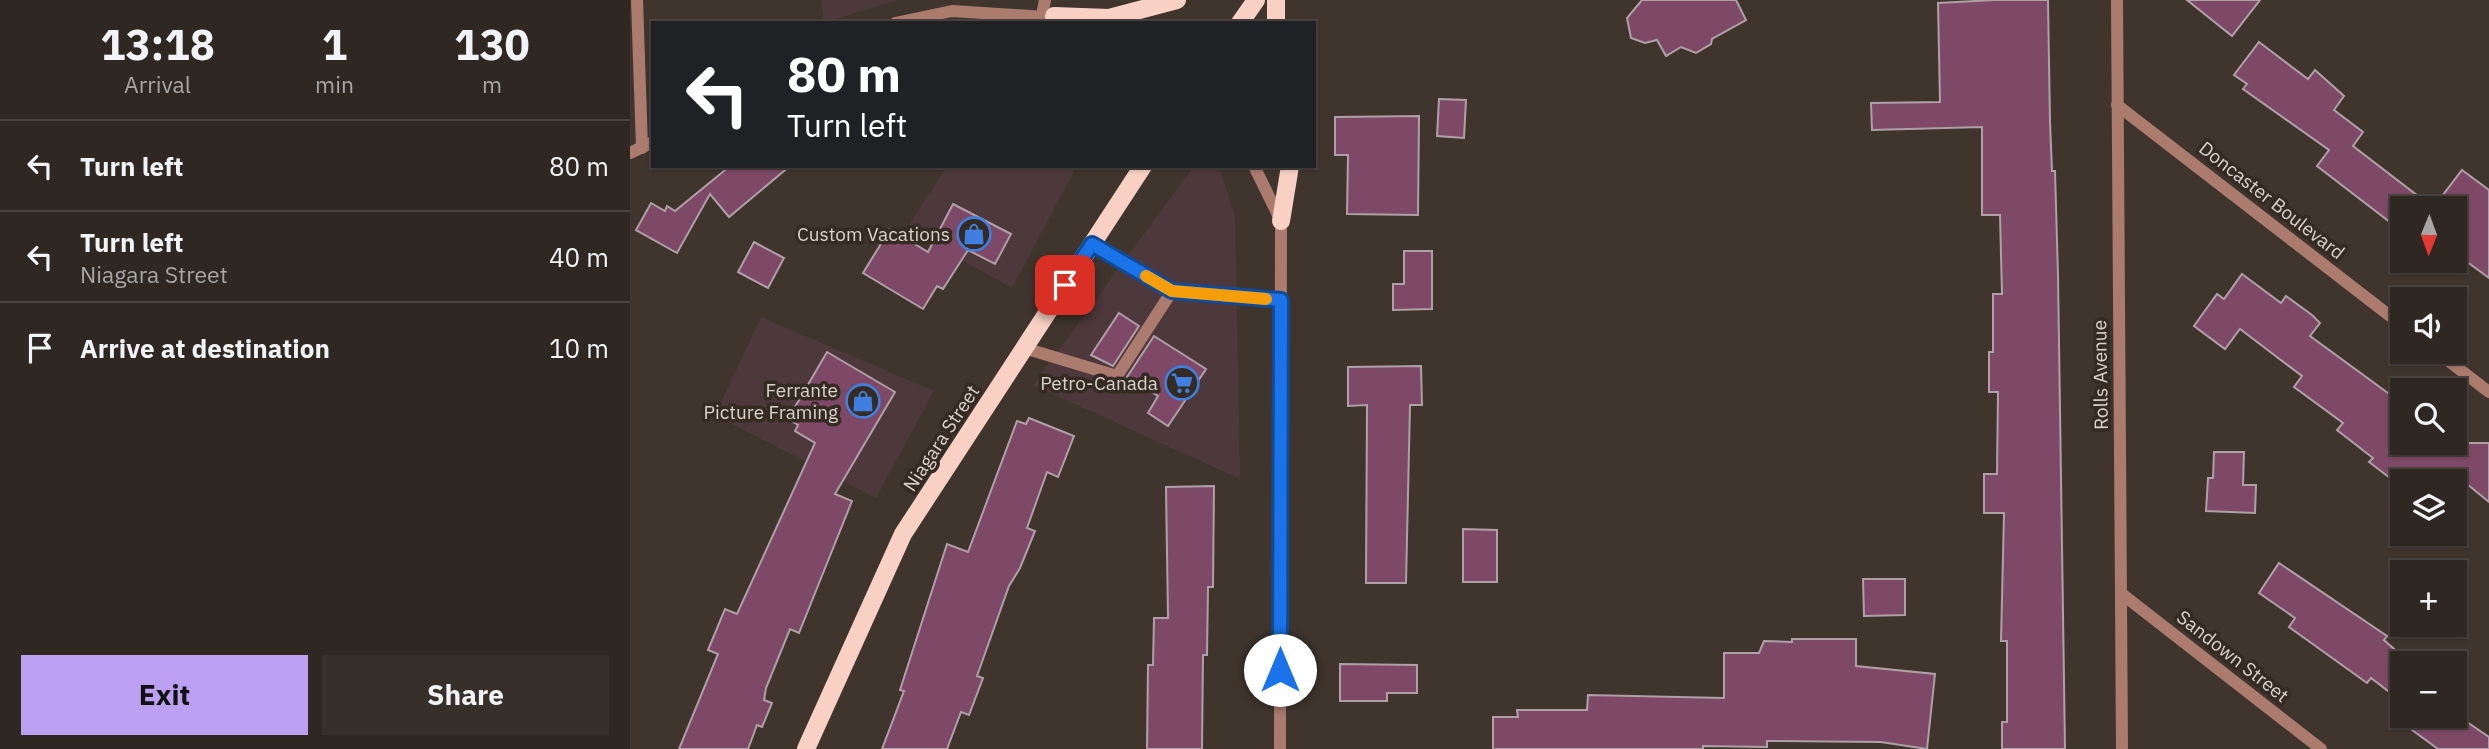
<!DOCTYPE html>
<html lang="en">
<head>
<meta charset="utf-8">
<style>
	body { margin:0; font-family:"IBM Plex Sans",sans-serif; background:#37302a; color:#f1f3f6; height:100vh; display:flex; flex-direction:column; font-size:26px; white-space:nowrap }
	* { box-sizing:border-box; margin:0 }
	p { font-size:23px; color:#a7a6a5 }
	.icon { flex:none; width:38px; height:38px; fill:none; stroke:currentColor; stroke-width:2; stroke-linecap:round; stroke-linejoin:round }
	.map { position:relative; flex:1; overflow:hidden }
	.details { display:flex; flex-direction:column; background:#2f2822; width:630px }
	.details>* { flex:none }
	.banner { position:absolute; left:21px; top:21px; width:665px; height:147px; border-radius:0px; box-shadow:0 2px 5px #0004,0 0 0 2px #4a4440; background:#202124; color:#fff; overflow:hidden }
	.needle { width:46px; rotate:181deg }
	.controls { position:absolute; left:1760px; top:196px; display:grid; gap:14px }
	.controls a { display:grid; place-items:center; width:77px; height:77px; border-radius:0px; background:#2f2822; box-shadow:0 2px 5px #0004,0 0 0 2px #4a4440; font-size:35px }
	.pin { position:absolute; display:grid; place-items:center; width:60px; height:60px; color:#fff; margin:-30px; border-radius:14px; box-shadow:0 4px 10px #0006 }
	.me { position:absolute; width:77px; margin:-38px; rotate:0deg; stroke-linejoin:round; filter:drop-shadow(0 0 5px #0008) }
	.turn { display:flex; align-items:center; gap:24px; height:147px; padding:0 21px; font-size:32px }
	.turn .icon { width:91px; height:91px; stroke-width:2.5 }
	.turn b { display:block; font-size:49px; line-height:60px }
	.eta { display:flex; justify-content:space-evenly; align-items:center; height:119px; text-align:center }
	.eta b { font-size:42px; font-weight:700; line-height:49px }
	.primary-button { display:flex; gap:14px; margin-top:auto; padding:14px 21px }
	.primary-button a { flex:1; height:80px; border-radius:0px; background:#bca0f2; color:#111; font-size:28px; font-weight:700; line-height:80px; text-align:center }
	.primary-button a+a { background:#37302a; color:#f1f3f6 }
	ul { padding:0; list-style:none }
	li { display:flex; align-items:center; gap:21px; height:91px; padding:0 21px; border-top:2px solid #4a4440 }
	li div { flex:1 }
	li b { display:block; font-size:26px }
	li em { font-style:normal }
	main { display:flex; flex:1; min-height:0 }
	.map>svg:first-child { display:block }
	.commercial { fill:#4d383b }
	.building { fill:#7e4966; stroke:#afa0a7; stroke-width:2 }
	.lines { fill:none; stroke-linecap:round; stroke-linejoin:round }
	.minor { stroke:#ab7b6e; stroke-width:12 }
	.major { stroke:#f8d0c4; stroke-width:18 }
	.route-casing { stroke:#114b97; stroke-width:18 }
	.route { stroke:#1a73e8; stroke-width:12 }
	.slow { stroke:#f59e0b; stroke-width:12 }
	.labels { text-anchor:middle; stroke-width:7; stroke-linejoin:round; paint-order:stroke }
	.street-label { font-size:19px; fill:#d9d2cd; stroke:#352b23 }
	.poi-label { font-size:19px; fill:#d9d2cd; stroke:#352b23; text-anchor:end }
</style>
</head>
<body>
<main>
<section class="details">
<div class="eta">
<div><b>13:18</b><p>Arrival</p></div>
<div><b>1</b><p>min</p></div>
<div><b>130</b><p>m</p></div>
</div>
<ul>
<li><svg class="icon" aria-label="left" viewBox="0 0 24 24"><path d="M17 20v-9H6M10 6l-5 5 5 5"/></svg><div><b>Turn left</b></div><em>80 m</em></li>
<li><svg class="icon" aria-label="left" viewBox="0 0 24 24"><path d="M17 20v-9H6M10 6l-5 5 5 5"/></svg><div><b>Turn left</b><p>Niagara Street</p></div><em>40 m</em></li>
<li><svg class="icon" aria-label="arrive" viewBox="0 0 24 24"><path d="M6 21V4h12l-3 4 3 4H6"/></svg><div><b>Arrive at destination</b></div><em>10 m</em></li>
</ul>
<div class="primary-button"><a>Exit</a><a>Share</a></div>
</section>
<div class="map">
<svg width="1859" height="749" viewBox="0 0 1859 749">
	<rect width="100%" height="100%" fill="#3f352d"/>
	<g class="commercial">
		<polygon points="191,0 267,0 194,23"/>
		<polygon points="317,166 447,166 382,288 276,229"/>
		<polygon points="564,166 589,166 605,216 610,479 403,385"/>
		<polygon points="131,317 304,391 246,498 85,415"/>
	</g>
	<g class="building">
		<polygon points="1012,0 1106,0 1116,20 1082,39 1081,44 1066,53 1051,47 1036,56 1027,40 1015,43 1001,38 997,18"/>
		<polygon points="1364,0 1418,0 1420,122 1422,171 1425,171 1428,275 1435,749 1372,749 1372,722 1377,722 1377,641 1371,641 1374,513 1354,513 1354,474 1367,474 1368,392 1359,392 1359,352 1363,352 1363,294 1372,294 1370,215 1352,215 1352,127 1242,130 1241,103 1310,102 1308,3"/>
		<polygon points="1557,0 1630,0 1602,36"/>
		<polygon points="1629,42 1678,79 1685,70 1714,96 1704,110 1733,132 1723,146 1788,196 1778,208 1773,208 1773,215 1765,226 1687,166 1699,150 1613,89 1617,84 1604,75"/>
		<polygon points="809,99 836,100 834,138 807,136"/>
		<polygon points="789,116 788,215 717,214 718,155 705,155 705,117"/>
		<polygon points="100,166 160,166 99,217 80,194 47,253 6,230 21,203 35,211 37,206 45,211"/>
		<polygon points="1832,170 1859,190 1859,278 1825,253 1825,208 1803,208"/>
		<polygon points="323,204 381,234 365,264 338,250 313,289 307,286 293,309 233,273 260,229 298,252"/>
		<polygon points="124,242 154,258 138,288 108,272"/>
		<polygon points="774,251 802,251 802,309 763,310 763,284 774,284"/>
		<polygon points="1612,274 1651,303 1656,296 1682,315 1690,323 1680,336 1773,404 1773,443 1859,443 1859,502 1832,480 1764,481 1739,462 1743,458 1707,430 1713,423 1664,387 1672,376 1610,329 1595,349 1564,326 1587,294 1594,299"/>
		<polygon points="489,313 509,326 483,366 461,355"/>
		<polygon points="524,336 576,369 538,426 518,413 528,396 497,377"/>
		<polygon points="197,352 265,392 205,494 222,501 169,633 160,629 136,688 134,700 142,703 132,727 127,725 118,749 49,749 88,654 78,650 95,609 107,614 185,443 165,431 168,425 158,419"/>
		<polygon points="791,366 792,405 780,405 776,583 736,583 737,405 718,406 718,367"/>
		<polygon points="399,418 444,436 428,477 417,472 397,528 405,531 390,568 379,586 347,676 353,678 339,715 331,712 317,749 252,749 274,691 270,690 317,544 338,552 387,421 396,424"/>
		<polygon points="1584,452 1614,452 1613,485 1626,485 1625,513 1576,511 1578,478 1583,478"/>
		<polygon points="584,486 583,587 578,587 577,655 573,655 572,749 517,749 518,665 523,665 524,618 538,618 536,487"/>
		<polygon points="833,529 867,530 867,582 833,582"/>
		<polygon points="1649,563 1757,636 1754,640 1779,662 1773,663 1773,671 1758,691 1741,678 1737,683 1659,627 1665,618 1629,593"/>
		<polygon points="1233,579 1275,579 1275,615 1234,616"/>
		<polygon points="1162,639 1226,639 1226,666 1305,674 1297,749 1251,742 1137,741 1137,747 1073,746 1073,749 863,749 863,717 888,717 887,710 957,710 958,695 1094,698 1094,653 1129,653 1134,641 1162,642"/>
		<polygon points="710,664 787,665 787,693 757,693 757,701 710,701"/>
		<polygon points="1763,716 1828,716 1859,737 1859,749 1808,749"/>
	</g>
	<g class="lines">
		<g class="minor">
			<polyline points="7,0 12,148"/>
			<polyline points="1487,0 1492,749"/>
			<polyline points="412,15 415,0"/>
			<polyline points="265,23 322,11 431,18"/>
			<polyline points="1487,105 1773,326"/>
			<polyline points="0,153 23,142"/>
			<polyline points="624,166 651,221 650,749"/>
			<polyline points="462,244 542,291"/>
			<polyline points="394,348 487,376 542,291 651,300"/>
			<polyline points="1807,352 1859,392"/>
			<polyline points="1492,594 1691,749"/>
		</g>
		<g class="major">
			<polyline points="646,0 646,23"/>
			<polyline points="424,16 479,18 547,0"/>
			<polyline points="610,23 626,0"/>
			<polyline points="651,221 660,166"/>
			<polyline points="176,749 273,534 513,166"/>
		</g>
	</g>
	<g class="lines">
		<defs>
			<polyline id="route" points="435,285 462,244 542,291 651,300 650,670"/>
		</defs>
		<use href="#route" class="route-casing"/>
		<use href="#route" class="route"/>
		<polyline class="slow" points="516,276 542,291 636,299"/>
	</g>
	<defs>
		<symbol id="shop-ring" viewBox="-11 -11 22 22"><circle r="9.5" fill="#352b23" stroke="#3f7fe0" stroke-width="1.5"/><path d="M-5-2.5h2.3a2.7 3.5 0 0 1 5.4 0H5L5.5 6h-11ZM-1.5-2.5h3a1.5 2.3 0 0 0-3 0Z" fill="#3f7fe0"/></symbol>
		<symbol id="supermarket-ring" viewBox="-11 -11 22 22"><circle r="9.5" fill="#352b23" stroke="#3f7fe0" stroke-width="1.5"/><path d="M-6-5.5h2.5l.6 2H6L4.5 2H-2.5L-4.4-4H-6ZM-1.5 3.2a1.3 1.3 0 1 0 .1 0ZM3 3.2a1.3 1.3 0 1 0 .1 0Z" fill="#3f7fe0"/></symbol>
	</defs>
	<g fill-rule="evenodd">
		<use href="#shop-ring" x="325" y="215" width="38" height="38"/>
		<use href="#supermarket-ring" x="533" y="364" width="38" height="38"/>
		<use href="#shop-ring" x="214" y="382" width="38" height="38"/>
	</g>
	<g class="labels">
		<g class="street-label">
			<text transform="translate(1642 200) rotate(38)" y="7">Doncaster Boulevard</text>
			<text transform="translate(1470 375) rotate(-91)" y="7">Rolls Avenue</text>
			<text transform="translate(311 438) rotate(-57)" y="7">Niagara Street</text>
			<text transform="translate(1603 656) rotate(38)" y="7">Sandown Street</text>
		</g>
		<g class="poi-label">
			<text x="320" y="241">Custom Vacations</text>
			<text x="528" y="390">Petro-Canada</text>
			<text x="208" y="397">Ferrante<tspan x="208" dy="22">Picture Framing</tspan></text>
		</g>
	</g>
</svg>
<div class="controls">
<a><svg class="needle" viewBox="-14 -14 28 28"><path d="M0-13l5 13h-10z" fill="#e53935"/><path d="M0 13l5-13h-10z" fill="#a7a6a5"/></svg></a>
<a><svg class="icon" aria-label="sound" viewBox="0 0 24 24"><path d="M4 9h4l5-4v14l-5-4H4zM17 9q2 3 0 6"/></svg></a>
<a><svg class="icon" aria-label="search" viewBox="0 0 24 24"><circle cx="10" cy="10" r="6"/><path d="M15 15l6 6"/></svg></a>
<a><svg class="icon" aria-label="layers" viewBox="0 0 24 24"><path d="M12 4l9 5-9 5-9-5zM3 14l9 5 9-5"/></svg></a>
<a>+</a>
<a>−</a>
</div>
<div class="pin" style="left:435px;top:285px;background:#d93025"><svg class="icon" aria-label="arrive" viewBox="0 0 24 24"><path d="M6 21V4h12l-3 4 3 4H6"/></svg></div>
<svg class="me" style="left:650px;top:670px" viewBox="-20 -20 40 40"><circle r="19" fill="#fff"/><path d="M0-13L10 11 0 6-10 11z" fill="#1a73e8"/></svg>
<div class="banner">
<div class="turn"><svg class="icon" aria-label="left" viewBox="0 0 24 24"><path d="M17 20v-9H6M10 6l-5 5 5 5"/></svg><div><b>80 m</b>Turn left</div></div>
</div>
</div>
</main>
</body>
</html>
